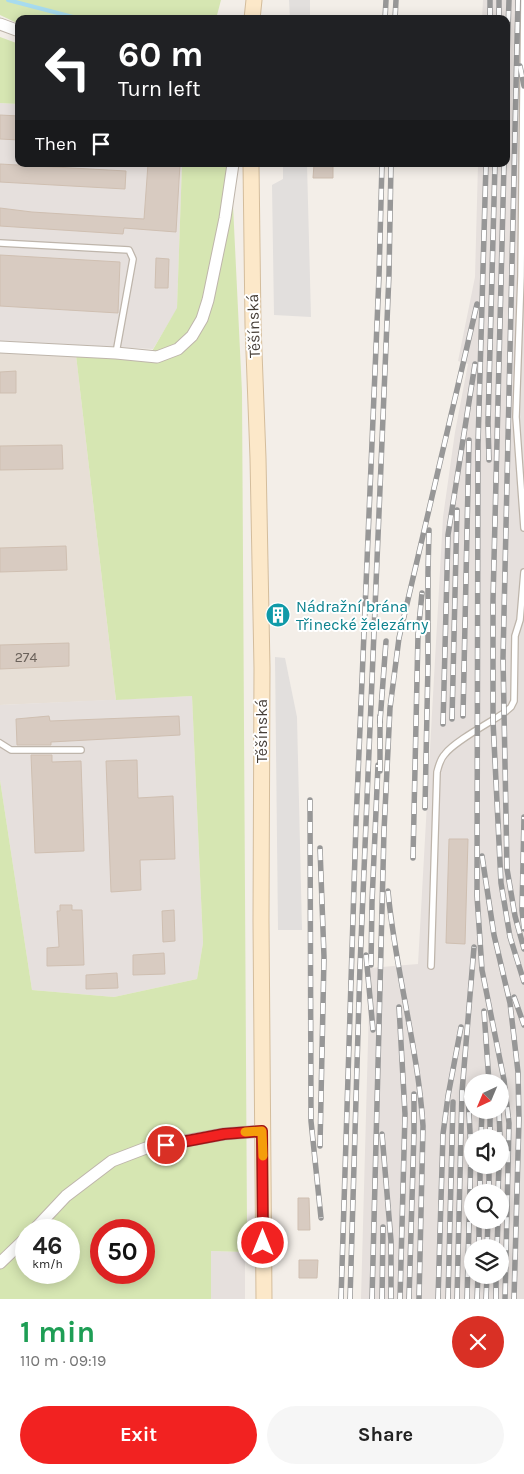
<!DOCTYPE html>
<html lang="en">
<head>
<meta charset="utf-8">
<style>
	body { margin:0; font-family:Karla,sans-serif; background:#f6f6f6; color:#222; height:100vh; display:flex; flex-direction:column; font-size:19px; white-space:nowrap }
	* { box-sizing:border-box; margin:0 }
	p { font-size:16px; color:#767676 }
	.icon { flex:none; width:28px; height:28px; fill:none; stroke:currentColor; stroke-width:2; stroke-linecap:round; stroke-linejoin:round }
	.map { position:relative; height:1299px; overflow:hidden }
	.details { display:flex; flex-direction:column; background:#fff; flex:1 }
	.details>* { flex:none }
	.hud { position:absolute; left:15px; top:15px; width:495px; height:152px; border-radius:10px; box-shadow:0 2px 12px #0003; background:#202124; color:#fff; overflow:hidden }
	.needle { width:32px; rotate:224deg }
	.tools { position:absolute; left:464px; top:1074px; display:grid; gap:10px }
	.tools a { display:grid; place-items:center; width:45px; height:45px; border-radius:50%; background:#fff; box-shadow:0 2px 12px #0003; font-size:25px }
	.speed { position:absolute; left:15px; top:1219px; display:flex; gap:10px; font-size:25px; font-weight:700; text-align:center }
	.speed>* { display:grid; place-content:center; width:65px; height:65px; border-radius:50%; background:#fff; box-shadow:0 2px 12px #0003; line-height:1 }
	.speed small { font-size:12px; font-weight:400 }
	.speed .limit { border:8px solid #d22; background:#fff; color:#111 }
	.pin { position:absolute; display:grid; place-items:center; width:42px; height:42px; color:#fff; margin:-21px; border:2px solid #fff; border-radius:50%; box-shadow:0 1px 5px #0007 }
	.me { position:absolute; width:55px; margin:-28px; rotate:0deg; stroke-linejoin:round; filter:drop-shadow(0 0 4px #0008) }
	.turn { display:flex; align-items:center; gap:18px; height:105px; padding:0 20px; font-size:22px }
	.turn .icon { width:65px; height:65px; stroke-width:2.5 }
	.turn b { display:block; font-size:35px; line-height:42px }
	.then { display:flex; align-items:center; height:48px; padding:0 20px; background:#0003; gap:10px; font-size:19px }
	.round { display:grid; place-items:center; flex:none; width:52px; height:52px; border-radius:26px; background:#f6f6f6 }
	.summary { display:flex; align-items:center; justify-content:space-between; height:85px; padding:0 20px }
	h1 { font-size:30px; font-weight:700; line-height:38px; color:#1e9e55 }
	.cta { display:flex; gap:10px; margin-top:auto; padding:10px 20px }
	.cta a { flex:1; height:58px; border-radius:30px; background:#f22221; color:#fff; font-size:20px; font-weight:700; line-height:58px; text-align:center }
	.cta a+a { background:#f6f6f6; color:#222 }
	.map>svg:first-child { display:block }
	.residential { fill:#e7dfd6 }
	.industrial { fill:#e6e0dd; fill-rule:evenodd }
	.green { fill:#d6e6b2; fill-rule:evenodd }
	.parking { fill:#e2dfdd }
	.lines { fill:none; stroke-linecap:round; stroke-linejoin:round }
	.stream { stroke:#a7dbee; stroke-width:4 }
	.building { fill:#d8cbc1; stroke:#cfbfb1 }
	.service-casing { stroke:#beb5ab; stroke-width:8 }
	.minor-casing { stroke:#beb5ab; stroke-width:13 }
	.secondary-casing { stroke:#d4bd9c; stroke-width:17 }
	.service { stroke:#fff; stroke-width:5.5 }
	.minor { stroke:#fff; stroke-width:11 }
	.secondary { stroke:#fce8c9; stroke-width:15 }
	.rail-casing { stroke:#979797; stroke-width:5.5 }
	.rail { stroke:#fff; stroke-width:4; stroke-dasharray:11; stroke-linecap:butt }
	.route-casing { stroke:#9d1615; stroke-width:12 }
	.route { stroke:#f22221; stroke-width:9 }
	.slow { stroke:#f59e0b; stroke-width:9 }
	.labels { text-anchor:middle; stroke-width:4; stroke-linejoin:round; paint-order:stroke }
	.number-label { font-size:14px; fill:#6a615a }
	.street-label { font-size:16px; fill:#463e37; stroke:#fff }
	.culture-label { font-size:16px; fill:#0d838f; stroke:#fff; text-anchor:start }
</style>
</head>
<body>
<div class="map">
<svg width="524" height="1299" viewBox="0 0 524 1299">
	<rect width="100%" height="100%" fill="#f3eee8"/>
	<polygon class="residential" points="0,353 76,355 116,700 0,705"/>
	<g class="industrial">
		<path d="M 483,0 L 524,0 L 524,1299 L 361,1299 L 370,968 L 418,964 L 443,517 L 455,432 L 468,364 L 458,361 L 475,277 L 478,164 L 506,164 L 506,19 L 482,19 ZM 472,1082 L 500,1082 L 500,1110 L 472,1110 ZM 472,1138 L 500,1138 L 500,1165 L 472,1165 ZM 472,1192 L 500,1192 L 500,1220 L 472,1220 ZM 472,1248 L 500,1248 L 500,1275 L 472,1275 Z"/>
		<polygon points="0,103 19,104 19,164 182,164 177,309 153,349 0,342"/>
		<polygon points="192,696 203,943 197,979 114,997 32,990 0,780 0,705"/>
		<polygon points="211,1251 245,1252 245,1299 211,1299"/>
	</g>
	<g class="green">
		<polygon points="0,0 221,0 216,19 19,19 19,24 0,15"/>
		<polygon points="0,37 19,44 19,104 0,103"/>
		<path d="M 182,164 L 231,164 L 242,392 L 247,1226 L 245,1252 L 211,1251 L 211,1299 L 0,1299 L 0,780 L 32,990 L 114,997 L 197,979 L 203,943 L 192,696 L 116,700 L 76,355 L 147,360 L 177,308 ZM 26,1230 L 69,1230 L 69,1272 L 26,1272 ZM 101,1230 L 144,1230 L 144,1272 L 101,1272 Z"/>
	</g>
	<g class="parking">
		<polygon points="289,0 310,0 310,19 290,19"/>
		<polygon points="283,164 307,164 311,317 274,315 272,185 283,179"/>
		<polygon points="275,657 285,658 297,717 302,930 278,930"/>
	</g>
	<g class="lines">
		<polyline class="stream" points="8,0 73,17 103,19"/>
	</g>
	<g class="building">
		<polygon points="0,115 19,116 19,140 0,139"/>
		<polygon points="0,164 126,171 125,189 0,182"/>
		<polygon points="148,164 180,164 176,232 124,228 123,234 0,226 0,208 32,212 144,219"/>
		<polygon points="314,164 333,164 333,178 313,178"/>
		<polygon points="0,255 120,262 118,313 0,306"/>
		<polygon points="156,258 169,259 168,288 155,288"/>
		<polygon points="16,371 16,393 0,393 0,372"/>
		<polygon points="62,445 63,469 0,470 0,446"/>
		<polygon points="66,546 67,570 0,572 0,548"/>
		<polygon points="69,643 69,666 0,669 0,645"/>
		<polygon points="49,716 50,721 179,716 180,735 51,742 51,745 17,745 16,719"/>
		<polygon points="31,755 52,755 52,762 81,761 84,851 35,853"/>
		<polygon points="137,760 138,798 173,796 175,859 140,860 141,890 111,892 106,761"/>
		<polygon points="449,839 468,839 465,944 446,943"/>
		<polygon points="60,905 72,905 72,910 82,910 84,965 47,966 47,948 59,947 57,911 60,911"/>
		<polygon points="174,910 175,941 163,942 162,911"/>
		<polygon points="164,953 165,974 133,975 133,955"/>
		<polygon points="117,973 118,988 86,989 86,975"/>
		<polygon points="298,1198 309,1198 310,1230 298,1230"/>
		<polygon points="299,1260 318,1260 317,1278 299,1278"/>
	</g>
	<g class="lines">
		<defs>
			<g id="service">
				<polyline points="524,0 521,276 516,417 524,528"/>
				<polyline points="0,243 129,250 133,259 116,353"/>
				<polyline points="0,743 11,750 81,750"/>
				<path d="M 431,966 L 437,772 C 439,765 440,759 445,754 C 455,741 489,723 504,713 L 511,707 L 514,701 L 515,636 L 520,620 L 524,572"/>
			</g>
			<g id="minor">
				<polyline points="0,24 19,31"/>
				<polyline points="0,347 116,353 157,357 178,349 192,336 202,319 208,300 225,218 233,164"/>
				<polyline points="34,1230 66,1196 112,1161 146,1148 224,1134 262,1131"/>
				<polyline points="0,1263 26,1238"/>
			</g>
			<g id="secondary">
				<polyline points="252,19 254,0"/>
				<polyline points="251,164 253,325 258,458 262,668 261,921 264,1299"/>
			</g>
		</defs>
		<use href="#service" class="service-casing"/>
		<use href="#minor" class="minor-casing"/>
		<use href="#secondary" class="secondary-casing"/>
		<use href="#service" class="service"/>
		<use href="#minor" class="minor"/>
		<use href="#secondary" class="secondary"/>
		<defs>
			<g id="rail">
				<polyline points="518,0 503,658 507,869 515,916 524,949"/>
				<polyline points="385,19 386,0"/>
				<polyline points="395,19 396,0"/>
				<polyline points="490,19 490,0"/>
				<polyline points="499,19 499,0"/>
				<polyline points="520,66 524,86"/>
				<polyline points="506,88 509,0"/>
				<polyline points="486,164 478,444 477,896 482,970 504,1080 509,1123 505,1299"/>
				<polyline points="504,164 493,600 493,721 501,883 510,937 524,982"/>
				<polyline points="489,460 488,423 495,164"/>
				<polyline points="380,716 380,771"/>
				<polyline points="463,716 469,440"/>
				<polyline points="452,719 457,510"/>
				<polyline points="380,722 386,641"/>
				<polyline points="443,724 448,535 475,364"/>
				<polyline points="310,800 311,1121 321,1218"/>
				<polyline points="425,808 428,664 428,572 429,530"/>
				<polyline points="482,856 494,935 510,1003 518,1072 519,1119 514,1299"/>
				<polyline points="413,858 418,634 422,593"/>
				<path d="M 388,891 C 395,970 418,1047 423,1126 L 419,1299"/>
				<polyline points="524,929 522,910 524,817"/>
				<polyline points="366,955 373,1030"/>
				<polyline points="371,965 372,902 378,765"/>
				<polyline points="514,997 524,1025"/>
				<polyline points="399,1007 405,1114 400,1299"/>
				<polyline points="484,1011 489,1082"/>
				<polyline points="499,1110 500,1138"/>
				<polyline points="382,1134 391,1241 391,1299"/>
				<polyline points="481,1138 482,1110"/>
				<polyline points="490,1138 490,1110"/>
				<polyline points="320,1146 324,957 320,848"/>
				<polyline points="480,1192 480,1165"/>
				<polyline points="489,1192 489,1165"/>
				<polyline points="498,1192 499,1165"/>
				<polyline points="479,1248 479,1220"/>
				<polyline points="487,1248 488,1220"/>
				<polyline points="497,1248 498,1220"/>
				<polyline points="341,1299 356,823 379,276 382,164"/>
				<polyline points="350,1299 360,966 389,274 391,164"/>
				<polyline points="372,1299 384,831 390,708 399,638 477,304"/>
				<polyline points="382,1299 383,1227"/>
				<polyline points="409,1299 414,1132 414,1094"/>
				<polyline points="438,1299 443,1134 448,1096 461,1027"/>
				<polyline points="448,1299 453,1102"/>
				<polyline points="457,1299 462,1092 474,947"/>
				<polyline points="467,1299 471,1152 468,1094"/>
				<polyline points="477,1299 478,1275"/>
				<polyline points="486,1299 487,1275"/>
				<polyline points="496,1299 496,1275"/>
			</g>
		</defs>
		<use href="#rail" class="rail-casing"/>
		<use href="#rail" class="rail"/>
	</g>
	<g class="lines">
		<defs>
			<polyline id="route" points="166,1145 224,1134 262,1131 263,1243"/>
		</defs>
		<use href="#route" class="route-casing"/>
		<use href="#route" class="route"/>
		<polyline class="slow" points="245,1132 262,1131 263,1156"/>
	</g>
	<defs>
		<symbol id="building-disc" viewBox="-11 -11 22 22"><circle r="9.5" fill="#0f9aa8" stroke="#fff"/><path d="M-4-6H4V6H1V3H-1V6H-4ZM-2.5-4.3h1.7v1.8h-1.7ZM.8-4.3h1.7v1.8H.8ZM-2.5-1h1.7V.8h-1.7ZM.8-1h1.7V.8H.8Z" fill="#fff"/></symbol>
	</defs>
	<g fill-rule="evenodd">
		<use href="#building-disc" x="264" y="601" width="28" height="28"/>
	</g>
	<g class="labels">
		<g class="number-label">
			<text x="26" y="662">274</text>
		</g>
		<g class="street-label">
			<text transform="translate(253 326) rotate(-92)" y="6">Těšínská</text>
			<text transform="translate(261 731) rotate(-90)" y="6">Těšínská</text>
		</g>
		<g class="culture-label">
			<text x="296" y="612">Nádražní brána<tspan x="296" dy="18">Třinecké železárny</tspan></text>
		</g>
	</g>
</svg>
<div class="tools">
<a><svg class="needle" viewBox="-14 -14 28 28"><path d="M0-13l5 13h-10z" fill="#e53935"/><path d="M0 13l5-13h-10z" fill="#767676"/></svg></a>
<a><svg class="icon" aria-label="sound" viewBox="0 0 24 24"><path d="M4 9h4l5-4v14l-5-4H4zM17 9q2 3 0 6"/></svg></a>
<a><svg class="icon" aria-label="search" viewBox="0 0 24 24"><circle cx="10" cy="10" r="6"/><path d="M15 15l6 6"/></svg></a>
<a><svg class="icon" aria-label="layers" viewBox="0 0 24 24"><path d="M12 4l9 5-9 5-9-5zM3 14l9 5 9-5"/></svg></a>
</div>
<div class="speed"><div>46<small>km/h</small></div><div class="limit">50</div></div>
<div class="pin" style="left:166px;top:1145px;background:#d93025"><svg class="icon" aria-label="arrive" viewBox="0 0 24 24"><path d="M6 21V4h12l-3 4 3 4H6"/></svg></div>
<svg class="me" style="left:263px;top:1243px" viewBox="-20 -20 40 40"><circle r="17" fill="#f22221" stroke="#fff" stroke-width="3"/><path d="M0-11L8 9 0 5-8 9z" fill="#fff"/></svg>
<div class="hud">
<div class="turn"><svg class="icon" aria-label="left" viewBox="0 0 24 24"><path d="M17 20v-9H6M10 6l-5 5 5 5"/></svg><div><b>60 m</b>Turn left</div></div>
<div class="then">Then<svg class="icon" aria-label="arrive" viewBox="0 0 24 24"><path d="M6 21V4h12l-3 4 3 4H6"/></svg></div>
</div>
</div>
<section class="details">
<div class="summary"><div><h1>1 min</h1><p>110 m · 09:19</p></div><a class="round" style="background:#d93025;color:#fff"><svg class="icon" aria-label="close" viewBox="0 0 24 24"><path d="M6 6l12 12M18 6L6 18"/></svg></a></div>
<div class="cta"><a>Exit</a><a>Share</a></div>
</section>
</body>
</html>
